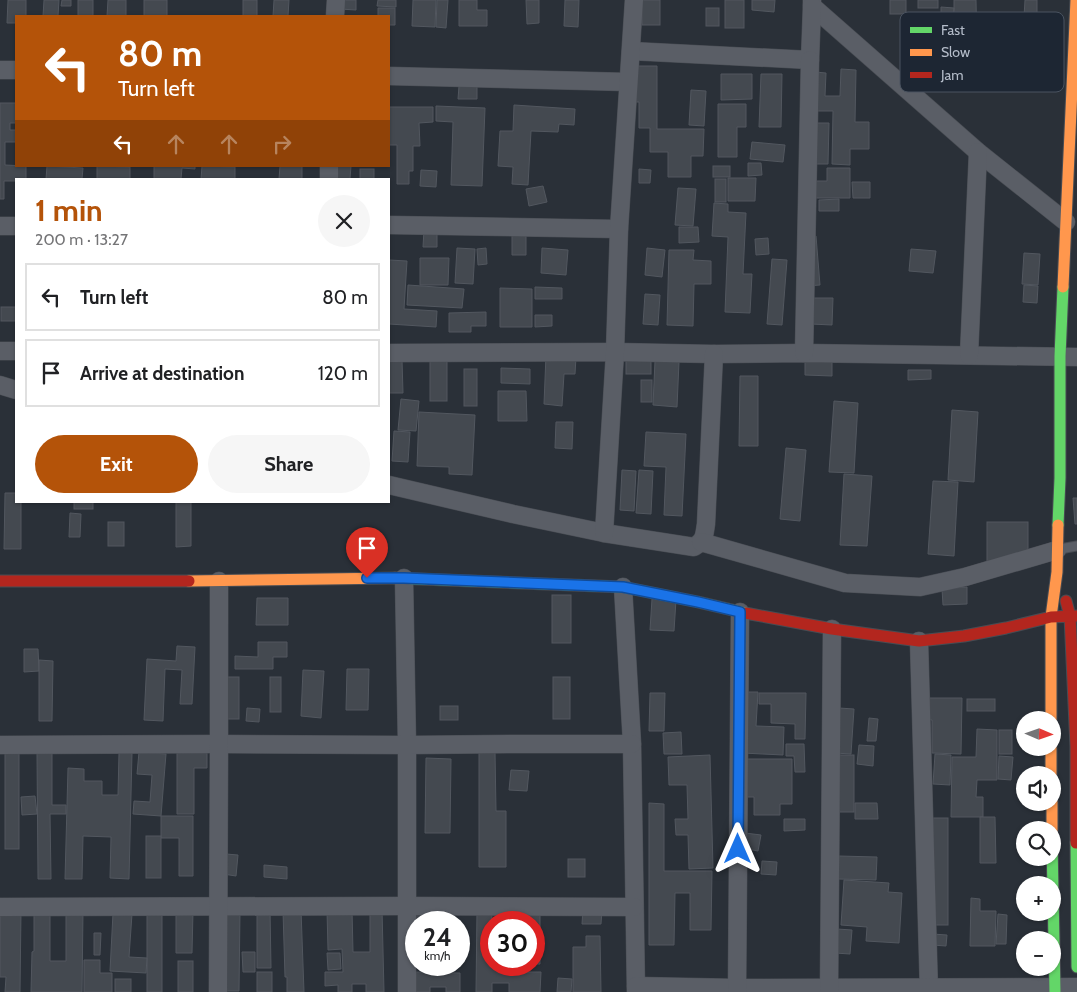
<!DOCTYPE html>
<html lang="en">
<head>
<meta charset="utf-8">
<style>
	body { margin:0; font-family:Cabin,sans-serif; background:#f6f6f6; color:#202124; height:100vh; display:flex; flex-direction:column; font-size:19px; white-space:nowrap }
	* { box-sizing:border-box; margin:0 }
	p { font-size:16px; color:#757577 }
	.icon { flex:none; width:28px; height:28px; fill:none; stroke:currentColor; stroke-width:2; stroke-linecap:round; stroke-linejoin:round }
	.map { position:relative; flex:1; overflow:hidden }
	.details { position:absolute; left:15px; top:178px; width:375px; height:325px; display:flex; flex-direction:column; background:#fff; border-radius:0px; box-shadow:0 1px 4px #0004 }
	.details>* { flex:none }
	.top-card { position:absolute; left:15px; top:15px; width:375px; height:152px; border-radius:0px; box-shadow:0 1px 4px #0004; background:#b45309; color:#fff; overflow:hidden }
	.needle { width:32px; rotate:92deg }
	.controls { position:absolute; left:1016px; top:711px; display:grid; gap:10px }
	.controls a { display:grid; place-items:center; width:45px; height:45px; border-radius:50%; background:#fff; box-shadow:0 1px 4px #0004; font-size:25px }
	.speed { position:absolute; left:405px; top:911px; display:flex; gap:10px; font-size:25px; font-weight:700; text-align:center }
	.speed>* { display:grid; place-content:center; width:65px; height:65px; border-radius:50%; background:#fff; box-shadow:0 1px 4px #0004; line-height:1 }
	.speed small { font-size:12px; font-weight:400 }
	.speed .limit { border:8px solid #d22; background:#fff; color:#111 }
	.pin { position:absolute; display:grid; place-items:center; width:42px; height:42px; color:#fff; margin:-51px -21px; border-radius:50% 50% 50% 0; rotate:-45deg; box-shadow:0 0 5px #0007 }
	.pin .icon { rotate:45deg }
	.me { position:absolute; width:55px; margin:-28px; rotate:0deg; stroke-linejoin:round; filter:drop-shadow(0 0 4px #0008) }
	.turn { display:flex; align-items:center; gap:18px; height:105px; padding:0 20px; font-size:22px }
	.turn .icon { width:65px; height:65px; stroke-width:2.5 }
	.turn b { display:block; font-size:35px; line-height:42px }
	.lanes { display:flex; align-items:center; height:48px; padding:0 20px; background:#0003; justify-content:center; gap:25px; direction:ltr }
	.lanes .off { opacity:.35 }
	.round { display:grid; place-items:center; flex:none; width:52px; height:52px; border-radius:26px; background:#f6f6f6 }
	.headline { display:flex; align-items:center; justify-content:space-between; height:85px; padding:0 20px }
	h1 { font-size:30px; font-weight:700; line-height:38px; color:#b45309 }
	.cta { display:flex; gap:10px; margin-top:auto; padding:10px 20px }
	.cta a { flex:1; height:58px; border-radius:30px; background:#b45309; color:#fff; font-size:20px; font-weight:700; line-height:58px; text-align:center }
	.cta a+a { background:#f6f6f6; color:#202124 }
	ul { padding:0; list-style:none }
	li { display:flex; align-items:center; gap:15px; height:68px; margin:0 10px 8px; padding:0 10px; border:2px solid #e0e0e0; border-radius:0px }
	li div { flex:1 }
	li b { display:block; font-size:19px }
	li em { font-style:normal }
	.map>svg:first-child { display:block }
	.building { fill:#444950; stroke:#52575f }
	.lines { fill:none; stroke-linecap:round; stroke-linejoin:round }
	.lane-casing { stroke:#484c53; stroke-width:11 }
	.street-casing { stroke:#484c53; stroke-width:19 }
	.fast-casing { stroke:#484c53; stroke-width:13 }
	.slow-casing { stroke:#484c53; stroke-width:13 }
	.jam-casing { stroke:#484c53; stroke-width:13 }
	.lane { stroke:#5a5e66; stroke-width:9 }
	.street { stroke:#5a5e66; stroke-width:18 }
	.fast { stroke:#63d668; stroke-width:11 }
	.slow { stroke:#ff974d; stroke-width:11 }
	.jam { stroke:#b3261e; stroke-width:11 }
	.route-casing { stroke:#114b97; stroke-width:12 }
	.route { stroke:#1a73e8; stroke-width:9 }
	.key { fill:#1d2633; stroke:#4a5360; stroke-width:1 }
	.key-label { font-size:14px; fill:#b4bcc9 }
</style>
</head>
<body>
<div class="map">
<svg width="1077" height="992" viewBox="0 0 1077 992">
	<rect width="100%" height="100%" fill="#2a3038"/>
	<g class="building">
		<polygon points="8,0 26,0 26,16 16,16 16,23 7,23"/>
		<polygon points="44,0 59,0 58,16 43,16"/>
		<polygon points="62,0 71,0 71,6 61,6"/>
		<rect x="78" y="0" width="15" height="16"/>
		<polygon points="108,0 126,0 126,16 107,16"/>
		<rect x="144" y="0" width="23" height="16"/>
		<rect x="243" y="0" width="14" height="16"/>
		<polygon points="274,0 289,0 288,16 273,16"/>
		<polygon points="340,0 356,0 356,10 340,9"/>
		<polygon points="378,0 396,0 396,7 377,6"/>
		<polygon points="413,0 436,0 435,27 412,26"/>
		<polygon points="437,0 448,0 446,28 436,27"/>
		<polygon points="459,0 477,0 477,10 487,10 487,26 459,26"/>
		<polygon points="526,0 539,0 539,23 527,24"/>
		<polygon points="565,0 579,0 578,27 564,26"/>
		<rect x="642" y="0" width="18" height="25"/>
		<rect x="725" y="0" width="19" height="28"/>
		<polygon points="752,0 775,0 774,12 752,10"/>
		<rect x="890" y="0" width="16" height="14"/>
		<rect x="918" y="0" width="20" height="8"/>
		<polygon points="954,0 976,0 977,51 964,51 964,28 954,28"/>
		<polygon points="1025,0 1037,0 1037,17 1024,17"/>
		<polygon points="941,7 954,8 952,24 941,23"/>
		<polygon points="378,8 395,8 395,25 389,25 389,16 378,16"/>
		<rect x="706" y="8" width="13" height="18"/>
		<polygon points="630,66 657,66 657,129 704,129 703,156 691,156 691,177 668,177 668,152 650,152 650,128 639,128 639,102 630,102"/>
		<polygon points="841,69 856,70 855,122 869,122 869,149 850,149 850,165 832,164 833,111 814,111 815,72 826,73 825,96 840,96"/>
		<polygon points="721,74 752,74 752,99 721,100"/>
		<polygon points="761,74 782,74 781,127 759,127"/>
		<polygon points="459,86 477,86 477,99 458,99"/>
		<polygon points="691,90 706,91 704,126 689,125"/>
		<polygon points="0,103 16,103 16,123 10,123 10,130 16,130 16,142 5,142 5,165 26,166 26,179 16,179 16,181 4,181 4,199 0,199"/>
		<polygon points="718,104 746,104 746,127 737,127 737,157 718,157"/>
		<polygon points="514,105 575,109 574,125 559,124 558,132 531,131 528,185 512,184 513,167 498,166 500,131 513,131"/>
		<polygon points="436,106 485,108 482,186 451,185 453,122 436,121"/>
		<polygon points="389,107 433,107 433,122 419,123 420,146 413,146 413,171 409,171 409,184 397,184 397,145 389,145"/>
		<polygon points="813,123 829,123 828,164 812,164"/>
		<polygon points="752,142 785,145 783,162 750,159"/>
		<polygon points="748,163 761,163 762,175 748,176"/>
		<polygon points="47,166 83,168 82,179 46,179"/>
		<polygon points="97,166 130,167 130,179 97,179"/>
		<polygon points="154,166 195,166 195,169 182,168 181,179 154,179"/>
		<polygon points="202,166 235,167 235,179 201,179"/>
		<polygon points="280,166 302,166 302,179 279,179"/>
		<polygon points="336,166 351,166 350,179 336,179"/>
		<rect x="713" y="166" width="17" height="11"/>
		<polygon points="827,168 850,168 850,198 815,198 815,181 827,181"/>
		<rect x="360" y="169" width="14" height="10"/>
		<polygon points="639,169 651,170 650,183 639,183"/>
		<polygon points="421,170 437,171 436,187 420,186"/>
		<polygon points="728,178 756,178 755,201 728,201"/>
		<rect x="715" y="179" width="11" height="23"/>
		<polygon points="852,182 870,182 870,198 853,198"/>
		<polygon points="543,186 547,202 529,206 526,189"/>
		<polygon points="678,188 696,189 693,226 675,225"/>
		<polygon points="839,199 839,211 819,211 819,200"/>
		<polygon points="714,203 728,204 728,212 746,213 743,274 752,274 750,313 725,312 728,237 712,236"/>
		<polygon points="679,227 698,227 699,242 679,243"/>
		<polygon points="424,230 437,230 437,247 423,247"/>
		<polygon points="512,235 526,236 526,255 512,255"/>
		<polygon points="816,236 820,285 806,286 802,237"/>
		<polygon points="768,238 769,254 756,255 755,239"/>
		<polygon points="457,248 475,249 473,284 455,283"/>
		<polygon points="486,248 487,264 478,265 477,249"/>
		<polygon points="542,248 568,250 566,275 541,273"/>
		<polygon points="647,248 665,250 662,277 645,275"/>
		<polygon points="911,249 936,251 933,273 909,271"/>
		<polygon points="669,250 694,250 693,260 711,261 711,284 694,284 693,326 667,325"/>
		<polygon points="1024,253 1040,254 1038,285 1022,284"/>
		<polygon points="420,258 449,258 448,285 420,285"/>
		<polygon points="772,259 787,260 782,325 767,324"/>
		<polygon points="389,260 407,261 404,309 437,311 436,327 389,324"/>
		<polygon points="408,285 464,289 462,308 407,305"/>
		<polygon points="1024,285 1038,286 1037,303 1023,302"/>
		<polygon points="535,287 562,288 562,299 535,299"/>
		<polygon points="500,288 532,289 532,327 500,327"/>
		<polygon points="645,294 660,295 658,325 643,324"/>
		<polygon points="811,298 833,298 832,325 811,324"/>
		<rect x="1" y="307" width="15" height="14"/>
		<polygon points="486,312 486,326 471,326 471,332 449,332 449,313"/>
		<polygon points="535,315 552,315 552,326 535,327"/>
		<polygon points="546,355 576,357 575,374 564,374 562,406 544,404"/>
		<rect x="430" y="356" width="17" height="45"/>
		<rect x="626" y="357" width="25" height="17"/>
		<polygon points="805,357 832,357 832,376 805,375"/>
		<polygon points="389,360 402,360 403,393 389,393"/>
		<polygon points="655,361 679,362 677,407 653,405"/>
		<polygon points="501,368 530,369 530,384 501,383"/>
		<rect x="464" y="369" width="13" height="37"/>
		<polygon points="908,370 931,370 931,379 908,380"/>
		<polygon points="740,376 758,376 758,446 739,446"/>
		<rect x="641" y="380" width="11" height="22"/>
		<polygon points="498,391 526,391 527,421 498,421"/>
		<polygon points="401,399 419,401 416,431 398,430"/>
		<polygon points="834,401 858,403 854,473 829,472"/>
		<polygon points="952,410 978,412 974,482 948,480"/>
		<polygon points="419,412 475,415 472,475 449,474 449,467 417,466"/>
		<polygon points="556,422 573,422 572,449 555,448"/>
		<polygon points="394,431 410,432 408,462 392,461"/>
		<polygon points="646,432 686,434 682,516 664,515 666,467 644,466"/>
		<polygon points="786,448 806,450 800,521 780,519"/>
		<polygon points="622,470 636,471 634,511 620,510"/>
		<polygon points="639,470 653,471 651,514 636,513"/>
		<polygon points="844,474 872,476 867,546 840,545"/>
		<polygon points="933,481 958,482 954,556 928,554"/>
		<polygon points="5,493 16,493 16,501 21,501 21,549 4,549"/>
		<polygon points="1073,498 1077,498 1077,524 1075,524"/>
		<rect x="74" y="501" width="19" height="8"/>
		<polygon points="176,501 191,501 191,546 176,547"/>
		<polygon points="70,513 81,514 80,537 69,537"/>
		<rect x="108" y="522" width="16" height="24"/>
		<rect x="987" y="522" width="41" height="42"/>
		<polygon points="967,587 967,604 943,605 942,589"/>
		<rect x="552" y="595" width="19" height="48"/>
		<polygon points="257,598 288,598 288,625 256,625"/>
		<polygon points="652,599 676,600 674,631 650,630"/>
		<polygon points="258,642 287,642 287,657 273,657 273,669 235,669 235,656 258,657"/>
		<polygon points="177,646 195,647 192,704 180,704 182,670 165,669 163,721 144,720 147,659 176,661"/>
		<polygon points="24,649 38,649 39,671 24,672"/>
		<polygon points="39,660 53,661 52,721 39,721"/>
		<polygon points="347,669 369,669 368,710 346,710"/>
		<polygon points="303,670 324,671 321,718 301,716"/>
		<rect x="225" y="677" width="14" height="42"/>
		<rect x="270" y="677" width="11" height="35"/>
		<rect x="553" y="677" width="17" height="42"/>
		<polygon points="745,692 758,692 756,726 784,727 783,755 742,753"/>
		<polygon points="650,693 665,693 664,731 649,731"/>
		<polygon points="759,693 806,693 805,739 795,739 795,724 771,723 771,704 759,704"/>
		<polygon points="926,698 962,698 961,754 932,753 932,720 926,719"/>
		<rect x="967" y="699" width="28" height="12"/>
		<rect x="440" y="706" width="18" height="14"/>
		<polygon points="247,708 260,709 259,722 246,721"/>
		<polygon points="839,708 854,709 851,754 835,753"/>
		<polygon points="869,718 878,719 876,741 867,741"/>
		<polygon points="977,729 997,730 997,780 977,780 976,797 983,797 983,817 951,817 952,757 976,757"/>
		<rect x="999" y="730" width="13" height="24"/>
		<polygon points="681,732 682,754 664,754 663,733"/>
		<polygon points="786,744 804,744 805,772 795,772 794,756 786,756"/>
		<polygon points="859,745 874,746 873,766 857,764"/>
		<polygon points="479,751 495,751 496,811 506,811 506,867 479,867"/>
		<polygon points="139,752 166,754 161,816 133,814 134,801 150,802 152,775 137,774"/>
		<rect x="5" y="753" width="14" height="96"/>
		<polygon points="37,753 52,753 52,805 66,805 66,814 50,814 51,879 38,879"/>
		<polygon points="119,753 132,753 129,879 110,878 111,837 83,836 82,879 65,879 68,768 84,769 84,781 102,781 102,795 118,795"/>
		<polygon points="177,753 207,753 207,768 194,768 194,814 177,814"/>
		<polygon points="935,754 951,755 950,785 933,784"/>
		<polygon points="710,755 713,868 689,869 688,835 676,835 675,819 688,819 687,785 669,785 668,757"/>
		<rect x="839" y="755" width="15" height="57"/>
		<polygon points="999,756 1013,757 1011,780 998,779"/>
		<polygon points="426,758 451,759 450,833 425,833"/>
		<polygon points="746,759 792,759 792,804 780,804 780,815 754,815 754,797 746,797"/>
		<polygon points="511,770 529,771 527,791 509,790"/>
		<polygon points="35,796 37,814 22,815 21,797"/>
		<polygon points="649,803 664,804 664,871 712,871 711,930 690,930 690,893 675,893 674,945 649,945"/>
		<polygon points="855,803 877,803 878,819 855,819"/>
		<polygon points="161,816 193,816 193,876 179,876 179,838 161,838"/>
		<polygon points="980,817 995,817 996,863 980,863"/>
		<rect x="933" y="818" width="15" height="107"/>
		<polygon points="784,819 805,819 805,830 784,831"/>
		<polygon points="745,833 761,835 758,851 742,848"/>
		<rect x="146" y="836" width="15" height="42"/>
		<polygon points="226,854 238,855 236,876 223,874"/>
		<polygon points="839,856 877,857 876,880 838,879"/>
		<rect x="568" y="859" width="17" height="18"/>
		<polygon points="762,861 777,862 776,875 761,874"/>
		<polygon points="264,865 287,867 287,879 264,877"/>
		<polygon points="844,880 889,883 888,892 902,893 899,943 866,941 867,927 841,925"/>
		<polygon points="971,898 980,899 980,911 996,911 995,946 970,946"/>
		<polygon points="583,908 602,909 601,924 582,924"/>
		<polygon points="147,909 162,910 162,992 147,992"/>
		<polygon points="382,909 384,992 366,992 366,984 352,984 352,992 338,992 338,985 325,986 325,972 343,972 342,949 328,950 327,910 352,910 353,952 370,952 370,910"/>
		<polygon points="427,909 428,922 416,922 416,939 414,939 413,910"/>
		<polygon points="0,910 21,910 20,992 5,992 6,977 0,977"/>
		<polygon points="66,910 83,910 82,992 31,992 32,952 34,951 34,911 50,911 50,961 66,961"/>
		<polygon points="225,910 240,910 239,991 224,991"/>
		<polygon points="257,910 270,910 271,968 257,968"/>
		<polygon points="301,910 304,992 287,992 287,977 285,977 283,911"/>
		<polygon points="477,910 492,910 491,965 509,965 509,972 541,972 540,992 509,992 509,983 492,983 492,992 476,992"/>
		<polygon points="519,910 540,910 540,964 534,964 534,922 519,922"/>
		<polygon points="176,911 193,911 192,953 176,953"/>
		<polygon points="113,913 132,914 129,957 147,958 146,973 110,971"/>
		<polygon points="998,914 1007,915 1006,944 996,944"/>
		<polygon points="837,929 852,930 850,954 835,953"/>
		<polygon points="94,933 101,933 100,955 94,955"/>
		<polygon points="932,934 947,935 946,946 932,945"/>
		<polygon points="586,936 600,936 601,992 573,992 573,947 586,947"/>
		<polygon points="242,952 255,952 255,972 243,972"/>
		<polygon points="327,953 340,953 341,969 328,970"/>
		<polygon points="84,960 100,960 100,973 112,973 112,992 84,992"/>
		<rect x="178" y="961" width="15" height="31"/>
		<rect x="257" y="972" width="15" height="20"/>
		<polygon points="416,972 460,973 460,992 446,992 446,987 430,987 430,992 416,992"/>
		<polygon points="558,978 572,979 571,992 557,992"/>
		<rect x="115" y="979" width="16" height="13"/>
	</g>
	<g class="lines">
		<defs>
			<polyline id="lane" points="1060,549 1077,546"/>
			<g id="street">
				<polyline points="812,0 812,6 978,152 1066,222"/>
				<polyline points="335,16 336,0"/>
				<polyline points="631,51 810,60 812,6"/>
				<polyline points="0,70 16,70"/>
				<polyline points="389,76 628,82"/>
				<polyline points="329,179 329,166"/>
				<polyline points="389,225 619,229"/>
				<polyline points="0,226 16,226"/>
				<polyline points="0,351 16,351"/>
				<polyline points="389,353 615,352 714,354 804,353 1077,357"/>
				<polyline points="804,353 810,60"/>
				<polyline points="969,355 978,152"/>
				<polyline points="0,385 16,390"/>
				<path d="M 389,485 L 513,514 L 604,533 L 694,547 C 705,540 704,536 706,524 L 714,354"/>
				<polyline points="604,533 615,352 619,229 634,0"/>
				<polyline points="701,542 845,583 920,587 965,577 1057,550"/>
				<polyline points="404,578 407,745 407,992"/>
				<polyline points="623,587 632,744 636,992"/>
				<polyline points="919,641 929,992"/>
				<polyline points="0,745 219,744 407,745 516,744 632,744"/>
				<polyline points="0,907 407,906 634,907"/>
				<polyline points="636,986 737,988 1077,987"/>
				<polyline points="218,992 219,744 219,581"/>
				<polyline points="737,992 740,612"/>
				<polyline points="829,992 832,629"/>
			</g>
			<g id="fast">
				<polyline points="1058,525 1060,478 1060,356 1063,287"/>
				<polyline points="395,578 623,587 698,602 745,613"/>
				<polyline points="1052,842 1055,992"/>
				<polyline points="1076,843 1077,967"/>
			</g>
			<g id="slow">
				<polyline points="1063,287 1076,0"/>
				<polyline points="189,581 395,578"/>
				<polyline points="1051,720 1051,617 1057,572 1058,525"/>
				<polyline points="1051,748 1051,775"/>
				<polyline points="1052,802 1052,830"/>
			</g>
			<g id="jam">
				<polyline points="0,581 189,581"/>
				<polyline points="1066,601 1070,616 1076,747 1076,843"/>
				<polyline points="745,613 832,629 919,641 964,636 1006,628 1051,617 1077,616"/>
			</g>
		</defs>
		<use href="#lane" class="lane-casing"/>
		<use href="#street" class="street-casing"/>
		<use href="#fast" class="fast-casing"/>
		<use href="#slow" class="slow-casing"/>
		<use href="#jam" class="jam-casing"/>
		<use href="#lane" class="lane"/>
		<use href="#street" class="street"/>
		<use href="#fast" class="fast"/>
		<use href="#slow" class="slow"/>
		<use href="#jam" class="jam"/>
	</g>
	<g class="lines">
		<defs>
			<polyline id="route" points="367,578 404,578 623,587 698,602 740,612 738,849"/>
		</defs>
		<use href="#route" class="route-casing"/>
		<use href="#route" class="route"/>
	</g>
	<rect x="900" y="12" width="164" height="80" rx="8" class="key"/>
	<rect x="910" y="27" width="22" height="6" fill="#63d668"/>
	<rect x="910" y="49" width="22" height="7" fill="#ff974d"/>
	<rect x="910" y="72" width="22" height="6" fill="#b3261e"/>
	<g class="key-label">
		<text x="941" y="35">Fast</text>
		<text x="941" y="57">Slow</text>
		<text x="941" y="80">Jam</text>
	</g>
</svg>
<div class="controls">
<a><svg class="needle" viewBox="-14 -14 28 28"><path d="M0-13l5 13h-10z" fill="#e53935"/><path d="M0 13l5-13h-10z" fill="#757577"/></svg></a>
<a><svg class="icon" aria-label="sound" viewBox="0 0 24 24"><path d="M4 9h4l5-4v14l-5-4H4zM17 9q2 3 0 6"/></svg></a>
<a><svg class="icon" aria-label="search" viewBox="0 0 24 24"><circle cx="10" cy="10" r="6"/><path d="M15 15l6 6"/></svg></a>
<a>+</a>
<a>−</a>
</div>
<div class="speed"><div>24<small>km/h</small></div><div class="limit">30</div></div>
<div class="pin" style="left:367px;top:578px;background:#d93025"><svg class="icon" aria-label="arrive" viewBox="0 0 24 24"><path d="M6 21V4h12l-3 4 3 4H6"/></svg></div>
<svg class="me" style="left:738px;top:849px" viewBox="-20 -20 40 40"><path d="M0-17L14 15 0 8-14 15z" fill="#1a73e8" stroke="#fff" stroke-width="4"/></svg>
<div class="top-card">
<div class="turn"><svg class="icon" aria-label="left" viewBox="0 0 24 24"><path d="M17 20v-9H6M10 6l-5 5 5 5"/></svg><div><b>80 m</b>Turn left</div></div>
<div class="lanes"><svg class="icon" aria-label="left" viewBox="0 0 24 24"><path d="M17 20v-9H6M10 6l-5 5 5 5"/></svg><svg class="icon off" aria-label="ahead" viewBox="0 0 24 24"><path d="M12 20V5M6 11l6-6 6 6"/></svg><svg class="icon off" aria-label="ahead" viewBox="0 0 24 24"><path d="M12 20V5M6 11l6-6 6 6"/></svg><svg class="icon off" aria-label="right" viewBox="0 0 24 24"><path d="M7 20v-9h11M14 6l5 5-5 5"/></svg></div>
</div>
<section class="details">
<div class="headline"><div><h1>1 min</h1><p>200 m · 13:27</p></div><a class="round"><svg class="icon" aria-label="close" viewBox="0 0 24 24"><path d="M6 6l12 12M18 6L6 18"/></svg></a></div>
<ul>
<li><svg class="icon" aria-label="left" viewBox="0 0 24 24"><path d="M17 20v-9H6M10 6l-5 5 5 5"/></svg><div><b>Turn left</b></div><em>80 m</em></li>
<li><svg class="icon" aria-label="arrive" viewBox="0 0 24 24"><path d="M6 21V4h12l-3 4 3 4H6"/></svg><div><b>Arrive at destination</b></div><em>120 m</em></li>
</ul>
<div class="cta"><a>Exit</a><a>Share</a></div>
</section>
</div>
</body>
</html>
